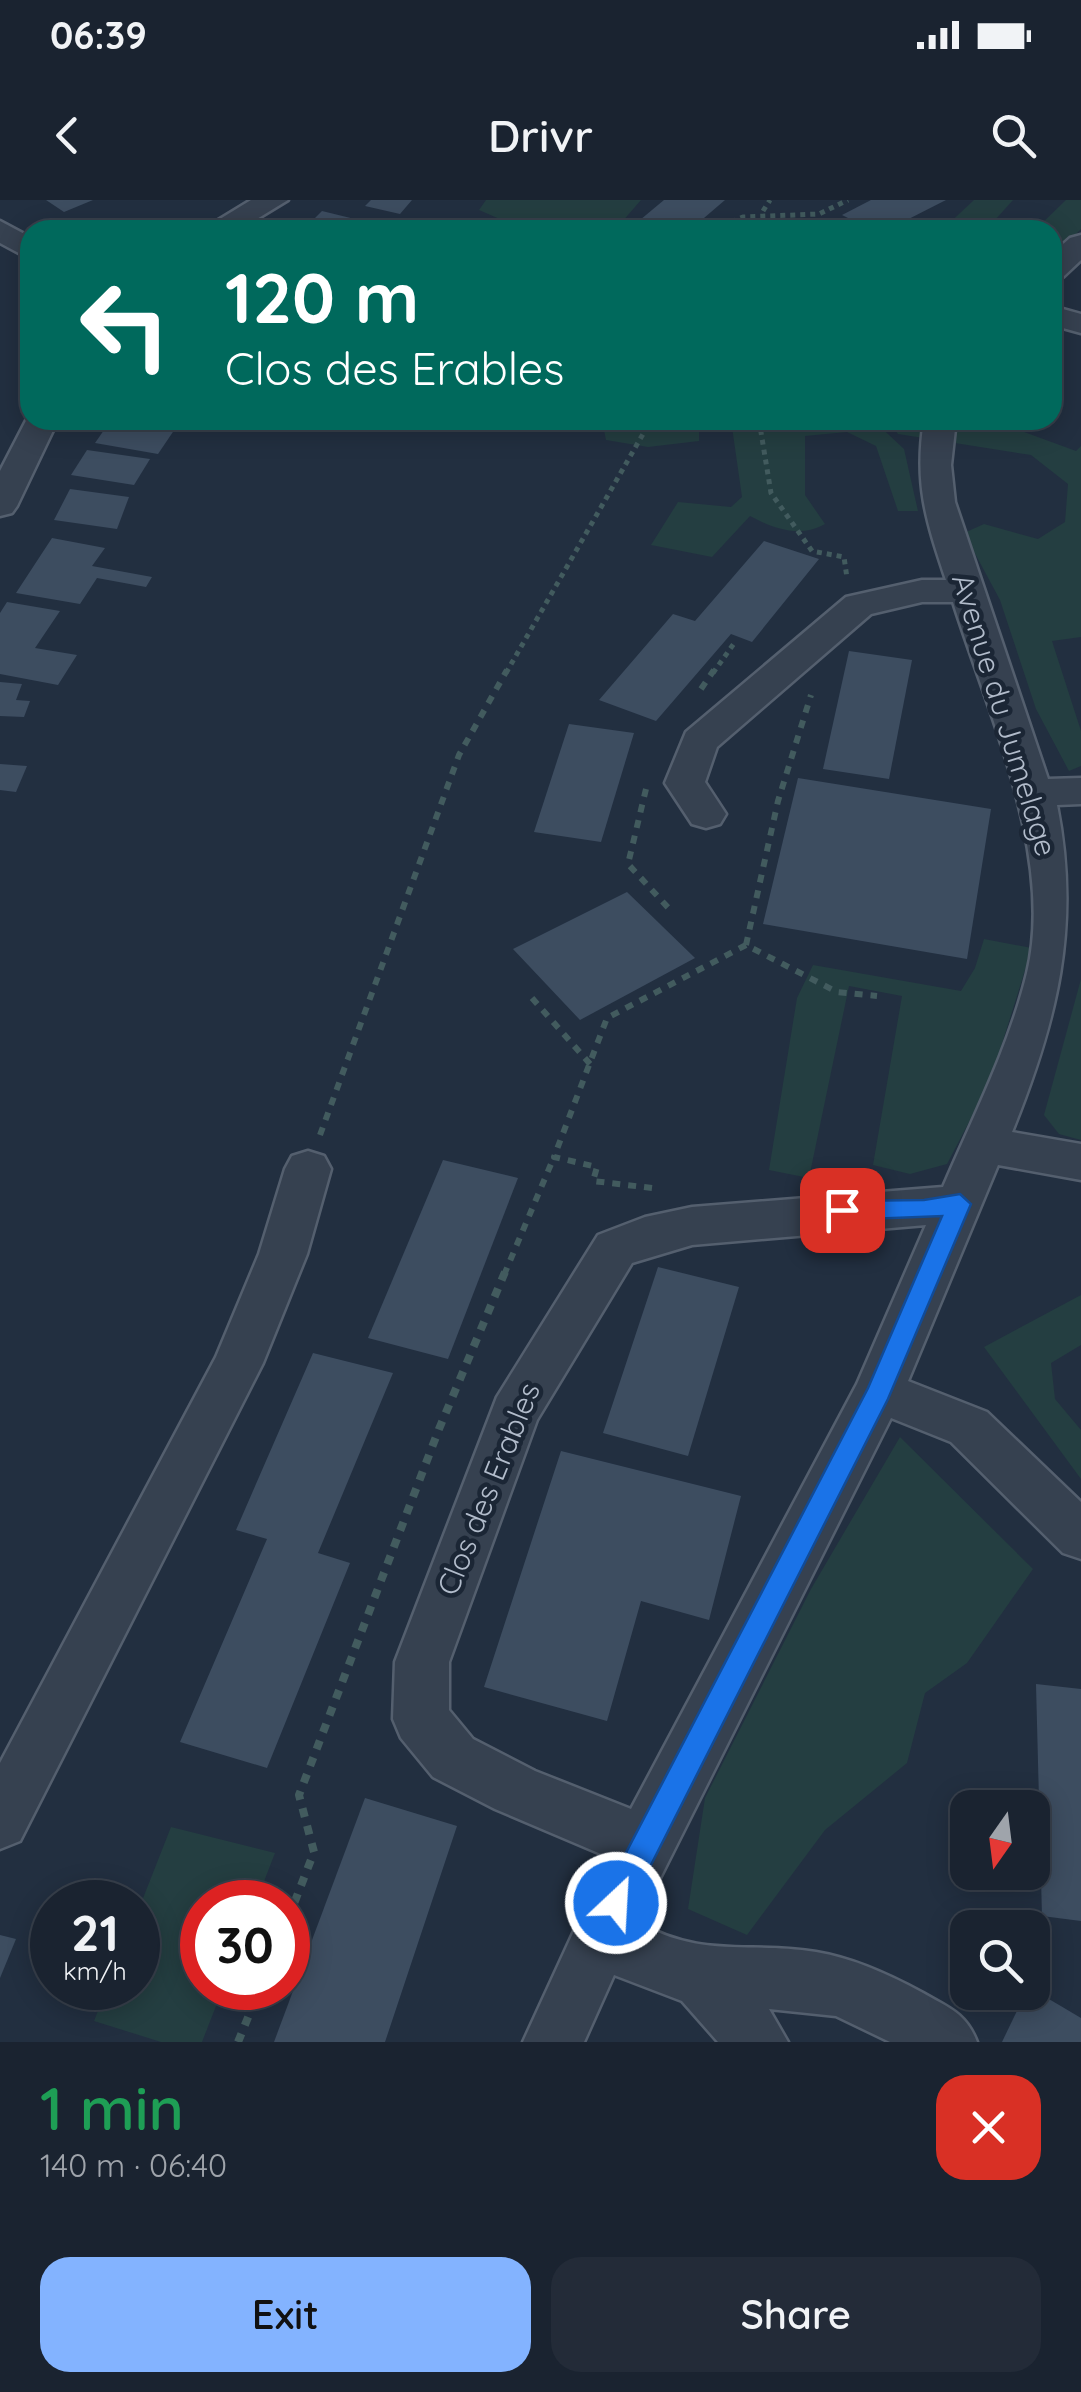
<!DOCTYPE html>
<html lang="en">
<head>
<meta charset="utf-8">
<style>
	body { margin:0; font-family:Quicksand,sans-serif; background:#232b38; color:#f1f3f6; height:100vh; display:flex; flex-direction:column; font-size:38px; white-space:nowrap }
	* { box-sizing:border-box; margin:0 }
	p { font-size:32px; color:#9fa4ab }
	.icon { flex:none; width:55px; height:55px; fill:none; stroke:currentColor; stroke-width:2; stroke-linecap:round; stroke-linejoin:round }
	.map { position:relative; height:1842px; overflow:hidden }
	.sheet { display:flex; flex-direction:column; background:#1a2330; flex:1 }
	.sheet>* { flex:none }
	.hud { position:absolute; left:20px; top:20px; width:1042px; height:210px; border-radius:30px; box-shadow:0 5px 25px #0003,0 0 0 2px #38404c; background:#00695c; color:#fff; overflow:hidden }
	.needle { width:65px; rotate:194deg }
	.fabs { position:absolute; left:950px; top:1590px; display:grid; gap:20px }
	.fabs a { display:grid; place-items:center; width:100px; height:100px; border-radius:20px; background:#1a2330; box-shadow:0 5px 25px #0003,0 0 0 2px #38404c; font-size:50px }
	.speed { position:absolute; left:30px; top:1680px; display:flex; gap:20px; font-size:50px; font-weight:700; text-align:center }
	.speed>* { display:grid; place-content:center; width:130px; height:130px; border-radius:50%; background:#1a2330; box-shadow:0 5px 25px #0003,0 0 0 2px #38404c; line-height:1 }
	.speed small { font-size:25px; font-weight:400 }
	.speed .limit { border:15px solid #d22; background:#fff; color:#111 }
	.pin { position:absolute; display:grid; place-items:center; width:85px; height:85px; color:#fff; margin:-42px; border-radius:20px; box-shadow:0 5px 15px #0006 }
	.me { position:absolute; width:110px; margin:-55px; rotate:25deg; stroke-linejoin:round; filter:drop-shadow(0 0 8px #0008) }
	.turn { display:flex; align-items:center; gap:35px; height:210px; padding:0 40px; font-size:45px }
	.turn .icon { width:130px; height:130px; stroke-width:2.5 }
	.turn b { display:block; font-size:70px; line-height:85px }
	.round { display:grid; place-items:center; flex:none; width:105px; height:105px; border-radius:30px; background:#232b38 }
	.summary { display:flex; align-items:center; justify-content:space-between; height:170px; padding:0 40px }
	h1 { font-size:60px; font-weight:600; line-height:75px; color:#1e9e55 }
	.cta { display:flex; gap:20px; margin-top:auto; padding:20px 40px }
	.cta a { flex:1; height:115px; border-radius:30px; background:#83b3ff; color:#111; font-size:40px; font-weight:600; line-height:115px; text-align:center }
	.cta a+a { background:#232b38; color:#f1f3f6 }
	.status { display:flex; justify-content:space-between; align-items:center; height:70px; padding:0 50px; background:#1a2330; direction:ltr }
	.status svg { height:28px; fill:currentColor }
	header { display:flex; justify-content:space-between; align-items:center; height:130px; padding:0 40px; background:#1a2330; font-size:45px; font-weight:600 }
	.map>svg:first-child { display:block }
	.green { fill:#243e41 }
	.building { fill:#3d4d60 }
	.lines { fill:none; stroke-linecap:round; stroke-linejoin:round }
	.minor-casing { stroke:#545f6e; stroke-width:5 }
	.path-far2 { stroke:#425b5e; stroke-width:5; stroke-dasharray:5 5; stroke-linecap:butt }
	.path-far1 { stroke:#425b5e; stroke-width:6; stroke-dasharray:8 8; stroke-linecap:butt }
	.path { stroke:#425b5e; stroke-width:8; stroke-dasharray:9 9; stroke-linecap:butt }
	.minor { fill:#364150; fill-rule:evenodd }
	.route { fill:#1a73e8; stroke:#114b97; stroke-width:2.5 }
	.labels { text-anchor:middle; stroke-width:9; stroke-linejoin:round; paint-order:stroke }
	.street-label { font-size:30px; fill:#b2bccb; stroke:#1b2635 }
</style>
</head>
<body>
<div class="status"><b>06:39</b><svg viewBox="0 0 49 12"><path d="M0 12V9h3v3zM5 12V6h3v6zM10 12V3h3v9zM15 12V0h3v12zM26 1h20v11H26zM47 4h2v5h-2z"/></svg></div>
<header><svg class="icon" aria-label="back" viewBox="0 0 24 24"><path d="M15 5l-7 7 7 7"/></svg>Drivr<svg class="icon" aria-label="search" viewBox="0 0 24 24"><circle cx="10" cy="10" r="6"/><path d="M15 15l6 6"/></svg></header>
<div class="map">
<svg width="1081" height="1842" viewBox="0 0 1081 1842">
	<rect width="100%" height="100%" fill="#222f40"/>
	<g class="green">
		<polygon points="486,0 641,0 615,30 582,25 569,30 525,30 479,10"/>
		<polygon points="974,0 1013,0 986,30 942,30"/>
		<polygon points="1066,0 1081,0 1081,29 1053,57 1052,30 1035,30"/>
		<polygon points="602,220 699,220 699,241 648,247 606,240"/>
		<path d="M 731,220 L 772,220 L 778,229 L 790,220 L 873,220 L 904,249 L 918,311 L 898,311 L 876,246 L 847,232 L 805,236 L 805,295 L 825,324 C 800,338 774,329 750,316 L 712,357 L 651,345 L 678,302 L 731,307 L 742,297 Z"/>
		<polygon points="888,220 1009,220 1005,225 1076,251 1081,246 1081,437 1052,441 1081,531 1081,566 1069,571 1036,509 1000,400 964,333 984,324 1038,339 1065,322 1068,284 1031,255 898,234"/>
		<polygon points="984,739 1032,748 990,882 947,964 910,974 873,965 902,796 849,786 809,978 769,970 797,798 813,765 961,791 975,768"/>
		<polygon points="1081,779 1081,940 1059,934 1044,915"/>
		<polygon points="1081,1095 1081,1145 1051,1163 1055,1199 1081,1230 1081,1279 984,1147"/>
		<polygon points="900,1237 1033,1369 967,1463 925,1493 907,1563 825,1630 747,1735 688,1709 705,1598 811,1389"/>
		<polygon points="171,1627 275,1653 256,1702 202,1702 202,1788 223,1788 202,1842 161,1842 94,1821 107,1788 138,1788 138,1711"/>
	</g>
	<g class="building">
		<polygon points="46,0 93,0 64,12"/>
		<polygon points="371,0 412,0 400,14 365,6"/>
		<polygon points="664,0 725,0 690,30 628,30"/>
		<polygon points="871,0 946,0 887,30 872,30 842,15"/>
		<polygon points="322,11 371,23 364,30 305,28"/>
		<polygon points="111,220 162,220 179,223 158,254 95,243"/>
		<polygon points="87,250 150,259 134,285 71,275"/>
		<polygon points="70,289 129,297 117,329 54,320"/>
		<polygon points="52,338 105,348 92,366 152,377 146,387 97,378 80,404 16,393"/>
		<polygon points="764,341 819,359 752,442 731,434 656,521 599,500 673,414 695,421"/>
		<polygon points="7,402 60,411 35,448 77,455 58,485 0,474 0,413"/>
		<polygon points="849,451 912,460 889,579 823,569"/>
		<polygon points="0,482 22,484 16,500 30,501 24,517 0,516"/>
		<polygon points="569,524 634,533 601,642 534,632"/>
		<polygon points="0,564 27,566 16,592 0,590"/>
		<polygon points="798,578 991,609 967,759 763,724"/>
		<polygon points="627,692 695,758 580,820 513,749"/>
		<polygon points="443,960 518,978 448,1159 368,1138"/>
		<polygon points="658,1067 739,1087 688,1256 603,1233"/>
		<polygon points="313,1153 393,1173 318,1353 350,1363 267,1568 180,1542 267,1339 236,1330"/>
		<polygon points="561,1251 741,1296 709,1420 641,1401 607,1521 484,1487"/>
		<polygon points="1036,1484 1081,1489 1081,1721 1042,1716"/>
		<polygon points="365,1598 457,1626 385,1842 274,1842"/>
		<polygon points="0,1735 16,1739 0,1778"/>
		<polygon points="1032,1789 1081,1818 1081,1842 1002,1842 1026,1792"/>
	</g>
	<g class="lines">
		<defs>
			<g id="minor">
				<polygon points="251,0 288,0 239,30 202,30"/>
				<polygon points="0,21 30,37 30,59 0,43"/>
				<polygon points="1081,35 1081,60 1063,77 1052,80 1052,54 1070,38"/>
				<polygon points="1052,106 1081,114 1081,133 1052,125"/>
				<polygon points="30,213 30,220 58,220 17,306 12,313 0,316 0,271"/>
				<path d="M 924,220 L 956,220 L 951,265 L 955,302 L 1048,579 L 1081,578 L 1081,604 L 1057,605 C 1081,726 1057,821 1012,932 L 1081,944 L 1081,980 L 998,965 L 908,1181 L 987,1212 L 1081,1302 L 1081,1359 L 1063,1353 L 951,1242 L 891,1218 L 638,1722 C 701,1759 750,1741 816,1752 C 853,1758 890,1775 923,1793 C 949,1808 966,1813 977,1842 L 890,1842 L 836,1816 L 769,1809 L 788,1842 L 718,1842 L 682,1801 L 614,1775 L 584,1842 L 523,1842 L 608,1657 L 495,1609 L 433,1577 L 401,1538 L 393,1519 L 395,1462 L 497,1197 L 598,1035 L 645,1017 L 692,1007 L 943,987 C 973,917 1009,847 1027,773 C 1055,657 988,513 953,402 L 922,402 L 871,414 L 717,547 L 705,582 L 726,614 L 720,624 L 706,628 L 692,624 L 665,583 L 686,532 L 846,397 L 922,380 L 946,380 C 926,320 914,284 924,220 ZM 926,1025 L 857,1184 L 631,1609 L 535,1571 L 473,1539 L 449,1510 L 449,1462 L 537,1220 L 632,1063 L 692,1045 Z"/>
				<polygon points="308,951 324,956 331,969 307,1054 263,1163 20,1641 0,1649 0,1563 216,1157 259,1054 285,969 292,956"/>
			</g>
		</defs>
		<use href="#minor" class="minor-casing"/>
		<g class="path-far2">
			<polyline points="763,11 770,0"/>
			<polyline points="713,30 743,17 819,14 848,0"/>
			<polyline points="759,220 771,293 812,351 844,357 847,378"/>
			<polyline points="506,473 651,220"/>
			<polyline points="713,473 735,442"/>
		</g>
		<g class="path-far1">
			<polyline points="701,489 714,470"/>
			<polyline points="646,589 628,664 673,713"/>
			<polyline points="746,745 778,601 811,495"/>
			<polyline points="532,798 590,864"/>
			<polyline points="320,935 459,555 507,470"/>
			<polyline points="652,988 593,981 597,967 554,957 607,818 746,745 837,792 877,796"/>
			<polyline points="504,1075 554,957"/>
		</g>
		<g class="path">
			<polyline points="288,1719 314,1652 299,1595 439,1229 505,1072"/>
			<polyline points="238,1842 260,1788"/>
		</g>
		<use href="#minor" class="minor"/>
	</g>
	<polygon class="route" points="960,994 971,1004 888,1199 626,1714 616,1718 605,1714 601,1703 605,1693 868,1188 942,1016 842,1020 830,1010 842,1001 924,1000"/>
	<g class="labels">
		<g class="street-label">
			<text transform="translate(1004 515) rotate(73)" y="10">Avenue du Jumelage</text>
			<text transform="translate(489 1289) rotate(-68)" y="10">Clos des Erables</text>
		</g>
	</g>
</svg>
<div class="fabs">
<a><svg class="needle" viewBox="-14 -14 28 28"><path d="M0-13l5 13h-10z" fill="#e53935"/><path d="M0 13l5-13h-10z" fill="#9fa4ab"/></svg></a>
<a><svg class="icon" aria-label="search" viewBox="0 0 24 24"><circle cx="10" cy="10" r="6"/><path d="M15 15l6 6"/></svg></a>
</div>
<div class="speed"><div>21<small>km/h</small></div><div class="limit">30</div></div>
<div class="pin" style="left:842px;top:1010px;background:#d93025"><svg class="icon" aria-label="arrive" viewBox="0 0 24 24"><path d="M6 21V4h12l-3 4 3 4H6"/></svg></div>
<svg class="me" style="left:616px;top:1703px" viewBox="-20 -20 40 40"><circle r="17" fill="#1a73e8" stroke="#fff" stroke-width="3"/><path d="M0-11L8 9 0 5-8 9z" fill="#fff"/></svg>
<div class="hud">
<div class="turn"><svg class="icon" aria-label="left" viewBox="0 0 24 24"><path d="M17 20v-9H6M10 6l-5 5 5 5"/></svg><div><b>120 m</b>Clos des Erables</div></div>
</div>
</div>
<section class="sheet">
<div class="summary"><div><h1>1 min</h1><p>140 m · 06:40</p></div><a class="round" style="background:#d93025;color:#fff"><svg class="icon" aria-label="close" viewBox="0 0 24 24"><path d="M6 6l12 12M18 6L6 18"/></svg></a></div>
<div class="cta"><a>Exit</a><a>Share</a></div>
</section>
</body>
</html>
